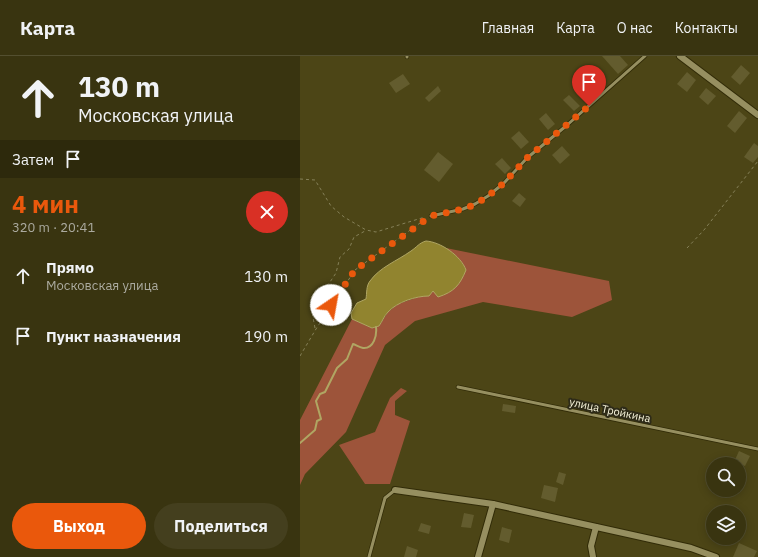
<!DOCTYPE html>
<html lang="ru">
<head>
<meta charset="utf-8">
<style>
	body { margin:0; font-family:"IBM Plex Sans",sans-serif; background:#443f1e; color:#f1f3f6; height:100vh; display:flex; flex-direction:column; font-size:15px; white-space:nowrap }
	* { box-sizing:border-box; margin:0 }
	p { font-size:13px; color:#abaa9f }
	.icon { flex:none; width:22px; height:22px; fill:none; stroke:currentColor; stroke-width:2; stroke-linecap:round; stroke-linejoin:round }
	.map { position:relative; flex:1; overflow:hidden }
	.sheet { display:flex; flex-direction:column; background:#393410; width:300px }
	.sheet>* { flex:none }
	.guide { background:#393410; color:#f1f3f6; overflow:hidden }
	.controls { position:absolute; left:406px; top:401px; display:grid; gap:8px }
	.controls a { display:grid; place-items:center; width:40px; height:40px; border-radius:50%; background:#393410; box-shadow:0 2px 10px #0003,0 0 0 1px #534f30; font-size:20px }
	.pin { position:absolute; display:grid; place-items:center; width:34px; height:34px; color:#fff; margin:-41px -17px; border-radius:50% 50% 50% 0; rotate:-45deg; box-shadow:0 0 4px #0007 }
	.pin .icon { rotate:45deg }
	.me { position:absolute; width:44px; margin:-22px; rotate:33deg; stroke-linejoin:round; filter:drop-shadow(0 0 3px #0008) }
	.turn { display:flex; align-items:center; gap:14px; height:84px; padding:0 12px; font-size:18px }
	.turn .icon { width:52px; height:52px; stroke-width:2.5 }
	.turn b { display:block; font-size:28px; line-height:34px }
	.then { display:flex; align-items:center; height:38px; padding:0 12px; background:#0003; gap:8px; font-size:15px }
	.round { display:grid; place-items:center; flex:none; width:42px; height:42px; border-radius:21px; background:#443f1e }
	.headline { display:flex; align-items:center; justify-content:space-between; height:68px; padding:0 12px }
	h1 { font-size:24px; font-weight:700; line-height:30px; color:#ea580c }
	.button { display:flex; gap:8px; margin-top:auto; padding:8px 12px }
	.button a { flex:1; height:46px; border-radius:24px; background:#ea580c; color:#fff; font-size:16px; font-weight:700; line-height:46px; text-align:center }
	.button a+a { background:#443f1e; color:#f1f3f6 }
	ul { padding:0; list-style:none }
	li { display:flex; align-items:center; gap:12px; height:60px; padding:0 12px }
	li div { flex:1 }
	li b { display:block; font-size:15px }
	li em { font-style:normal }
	header { display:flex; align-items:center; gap:24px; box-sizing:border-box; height:56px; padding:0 20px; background:#393410; border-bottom:1px solid #534f30 }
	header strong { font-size:19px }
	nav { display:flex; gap:22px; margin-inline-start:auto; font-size:14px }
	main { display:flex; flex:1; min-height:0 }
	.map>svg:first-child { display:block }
	.green { fill:#9d543a }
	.water { fill:#91842f; stroke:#b0a663 }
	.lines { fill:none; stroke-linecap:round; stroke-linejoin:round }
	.stream { stroke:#b0a663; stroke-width:2 }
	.building { fill:#635c2e }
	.lane-casing { stroke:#312b07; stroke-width:4.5 }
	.street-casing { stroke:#312b07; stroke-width:8 }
	.path { stroke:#868159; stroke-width:1; stroke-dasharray:3 3; stroke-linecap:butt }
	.lane { stroke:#968f60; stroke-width:3 }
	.street { stroke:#968f60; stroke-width:6 }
	.route { stroke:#ea580c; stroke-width:7; stroke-dasharray:0 12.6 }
	.labels { text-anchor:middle; stroke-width:4; stroke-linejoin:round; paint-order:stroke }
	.street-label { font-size:11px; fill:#f9f6dd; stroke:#2e2b18 }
</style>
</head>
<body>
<header>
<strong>Карта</strong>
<nav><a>Главная</a><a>Карта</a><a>О нас</a><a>Контакты</a></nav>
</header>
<main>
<section class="sheet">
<div class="guide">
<div class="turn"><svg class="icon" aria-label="ahead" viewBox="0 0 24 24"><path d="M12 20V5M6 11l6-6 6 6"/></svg><div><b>130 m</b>Московская улица</div></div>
<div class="then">Затем<svg class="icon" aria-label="arrive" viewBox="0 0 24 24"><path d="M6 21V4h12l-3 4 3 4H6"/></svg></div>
</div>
<div class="headline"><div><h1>4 мин</h1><p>320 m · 20:41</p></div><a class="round" style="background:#d93025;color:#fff"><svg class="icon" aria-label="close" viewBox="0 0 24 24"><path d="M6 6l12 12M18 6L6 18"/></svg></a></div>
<ul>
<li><svg class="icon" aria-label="ahead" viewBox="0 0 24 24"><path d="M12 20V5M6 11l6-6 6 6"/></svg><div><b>Прямо</b><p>Московская улица</p></div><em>130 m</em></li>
<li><svg class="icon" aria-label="arrive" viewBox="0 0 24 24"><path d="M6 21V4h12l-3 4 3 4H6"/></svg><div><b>Пункт назначения</b></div><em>190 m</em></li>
</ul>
<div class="button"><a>Выход</a><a>Поделиться</a></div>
</section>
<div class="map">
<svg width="458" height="501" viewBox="0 0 458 501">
	<rect width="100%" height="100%" fill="#4c4516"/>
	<g class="green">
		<polygon points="146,192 309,225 312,244 272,261 183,246 115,265 85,289 46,376 5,418 0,429 0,364 52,263 72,272 79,270 88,256 98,248 121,240 129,239 163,208"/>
		<polygon points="101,332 107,335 95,345 95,359 110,365 90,428 65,428 39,389 75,376 90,342"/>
	</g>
	<path class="water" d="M 126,185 C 141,186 161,200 166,214 C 160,229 154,236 138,241 L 133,235 L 129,240 C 116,240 97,246 88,256 C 84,260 82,266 79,270 L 72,272 L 52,263 L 51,257 L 57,247 L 66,243 C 67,237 66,230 70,225 C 80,211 97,205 111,195 C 117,191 119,187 126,185 Z"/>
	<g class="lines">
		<path class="stream" d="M 0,387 L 15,374 L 17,365 L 21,363 L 16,345 L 20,338 L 25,336 L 37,312 L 47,303 L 53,288 C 56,289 59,291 63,292 C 74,293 77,279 76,271"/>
	</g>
	<g class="building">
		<polygon points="302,0 320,0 328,9 318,18"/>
		<polygon points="441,9 450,17 440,29 431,21"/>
		<polygon points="387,16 396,24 387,36 377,28"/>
		<polygon points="103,18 110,28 96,37 89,27"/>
		<polygon points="296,21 304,30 297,36 289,27"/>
		<polygon points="138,30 141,35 129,46 125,42"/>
		<polygon points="406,32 416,40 408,49 399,41"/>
		<polygon points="269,39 280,50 274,55 263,44"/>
		<polygon points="439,55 447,62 435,77 427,70"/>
		<polygon points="246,57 255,68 248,74 239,63"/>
		<polygon points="219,75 229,86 221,93 211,82"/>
		<polygon points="454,87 458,90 458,101 453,107 444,101"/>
		<polygon points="262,90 270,99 260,108 252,99"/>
		<polygon points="138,96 153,108 139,126 124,114"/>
		<polygon points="202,102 211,112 205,118 195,108"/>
		<polygon points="219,137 226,143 220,151 212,145"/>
		<polygon points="203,348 216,350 215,357 202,355"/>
		<polygon points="439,395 450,400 445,410 434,406"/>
		<polygon points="259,416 266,418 263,429 256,426"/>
		<polygon points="244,429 258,432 255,446 241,442"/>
		<polygon points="164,457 174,459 171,472 161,471"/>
		<polygon points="121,467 131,470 129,478 118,475"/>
		<polygon points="202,471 212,474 209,487 199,484"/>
		<polygon points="439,487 457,495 454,501 433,501"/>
		<polygon points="107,490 118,494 116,501 104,501"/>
	</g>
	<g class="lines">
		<defs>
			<g id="lane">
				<polyline points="107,0 107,1"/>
				<polyline points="131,160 163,153 175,148 188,140 204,127 227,102 266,70 345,0"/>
				<polyline points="158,331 458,393"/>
				<polyline points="69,501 85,442 95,434"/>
			</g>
			<g id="street">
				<polyline points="380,0 458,59"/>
				<polyline points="95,434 193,448 391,492 416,501"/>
				<polyline points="178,501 193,448"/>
				<polyline points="293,501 291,490 296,471"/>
			</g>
		</defs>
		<use href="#lane" class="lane-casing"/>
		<use href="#street" class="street-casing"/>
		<g class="path">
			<polyline points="0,123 15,124 31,150 44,161 66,174 76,176 125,161"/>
			<polyline points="387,192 404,174 458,105"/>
			<polyline points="15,272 12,256 14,242 30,226 36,217 40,201 49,193 54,181 65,175"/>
			<polyline points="0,300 16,273 55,214 127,162"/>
		</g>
		<use href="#lane" class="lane"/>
		<use href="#street" class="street"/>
	</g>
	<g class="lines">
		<polyline class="route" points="31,249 55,214 131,160 163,153 176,148 188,140 204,127 227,102 289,50"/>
	</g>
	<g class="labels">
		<g class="street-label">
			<text transform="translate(310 354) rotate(12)" y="4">улица Тройкина</text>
		</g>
	</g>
</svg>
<div class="controls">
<a><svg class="icon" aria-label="search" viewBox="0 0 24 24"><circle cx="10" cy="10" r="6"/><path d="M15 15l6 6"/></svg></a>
<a><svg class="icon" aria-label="layers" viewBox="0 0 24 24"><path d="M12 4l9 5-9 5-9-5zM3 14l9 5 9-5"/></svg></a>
</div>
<div class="pin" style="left:289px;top:50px;background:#d93025"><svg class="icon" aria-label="arrive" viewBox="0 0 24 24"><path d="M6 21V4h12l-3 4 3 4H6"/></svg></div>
<svg class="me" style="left:31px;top:249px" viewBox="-20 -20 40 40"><circle r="19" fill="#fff"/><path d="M0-13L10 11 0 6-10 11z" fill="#ea580c"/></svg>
</div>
</main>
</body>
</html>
